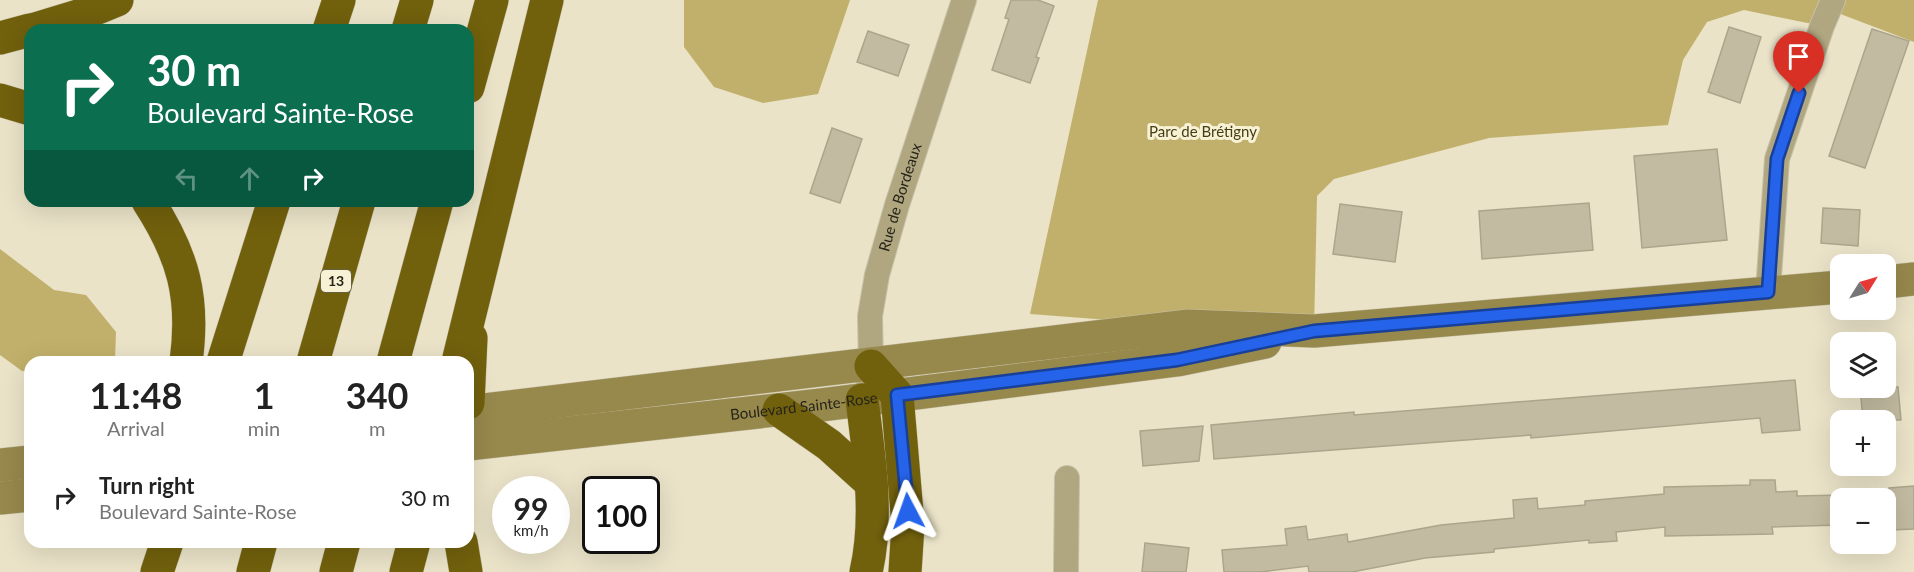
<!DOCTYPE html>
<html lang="en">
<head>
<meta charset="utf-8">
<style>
	body { margin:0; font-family:Lato,sans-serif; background:#f2f2f2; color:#222; height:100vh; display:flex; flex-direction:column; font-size:22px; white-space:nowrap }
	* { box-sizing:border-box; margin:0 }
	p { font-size:20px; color:#767676 }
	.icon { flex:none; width:33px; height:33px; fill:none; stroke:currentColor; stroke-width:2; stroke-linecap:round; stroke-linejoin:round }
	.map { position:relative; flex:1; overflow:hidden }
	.sheet { position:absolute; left:24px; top:356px; width:450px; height:192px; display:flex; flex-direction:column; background:#fff; border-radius:18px; box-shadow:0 6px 24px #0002 }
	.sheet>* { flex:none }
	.hud { position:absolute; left:24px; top:24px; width:450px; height:183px; border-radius:18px; box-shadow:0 6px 24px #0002; background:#0b6e4f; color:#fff; overflow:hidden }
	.needle { width:39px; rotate:53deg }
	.controls { position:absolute; left:1830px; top:254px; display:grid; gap:12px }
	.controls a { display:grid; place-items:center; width:66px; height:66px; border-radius:12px; background:#fff; box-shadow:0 6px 24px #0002; font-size:30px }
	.speed { position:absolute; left:492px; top:476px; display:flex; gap:12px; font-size:30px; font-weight:700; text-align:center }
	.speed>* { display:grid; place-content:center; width:78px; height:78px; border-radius:50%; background:#fff; box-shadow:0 6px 24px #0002; line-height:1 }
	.speed small { font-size:15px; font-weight:400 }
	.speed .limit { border:3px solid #111; border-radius:9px; background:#fff; color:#111 }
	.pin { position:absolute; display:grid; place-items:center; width:51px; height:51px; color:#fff; margin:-62px -26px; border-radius:50% 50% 50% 0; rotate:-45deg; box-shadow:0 0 6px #0007 }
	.pin .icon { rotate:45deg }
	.me { position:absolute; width:66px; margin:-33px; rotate:356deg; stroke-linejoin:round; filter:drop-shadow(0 0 4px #0008) }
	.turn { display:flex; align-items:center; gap:21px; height:126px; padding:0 24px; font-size:27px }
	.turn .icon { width:78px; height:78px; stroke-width:2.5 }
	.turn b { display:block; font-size:42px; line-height:51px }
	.lanes { display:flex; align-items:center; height:57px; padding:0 24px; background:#0003; justify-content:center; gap:30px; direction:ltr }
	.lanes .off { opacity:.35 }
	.eta { display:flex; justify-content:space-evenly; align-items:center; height:102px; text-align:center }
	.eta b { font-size:36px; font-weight:700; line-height:42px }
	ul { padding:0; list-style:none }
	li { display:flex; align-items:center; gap:18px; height:78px; padding:0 24px }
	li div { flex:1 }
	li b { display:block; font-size:22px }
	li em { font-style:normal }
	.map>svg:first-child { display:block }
	.green { fill:#c1b06b }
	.building { fill:#c2bba1; stroke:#aba58b; stroke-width:1.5 }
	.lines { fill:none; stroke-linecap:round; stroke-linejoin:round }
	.street-casing { stroke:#c7c1a9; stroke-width:26 }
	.secondary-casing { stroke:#c7c1a9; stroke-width:34 }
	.highway-casing { stroke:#c7c1a9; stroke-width:34 }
	.street { stroke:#b0a67f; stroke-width:24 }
	.secondary { stroke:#97884c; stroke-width:33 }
	.highway { stroke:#71600c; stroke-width:33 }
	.route-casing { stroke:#184099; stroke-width:15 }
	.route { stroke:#2563eb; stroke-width:10 }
	.labels { text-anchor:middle; stroke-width:6; stroke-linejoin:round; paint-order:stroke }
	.shield { fill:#f7f1d5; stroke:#656252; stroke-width:1.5 }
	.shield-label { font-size:14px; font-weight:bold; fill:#26241a }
	.park-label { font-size:15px; fill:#473d13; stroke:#f7f1d5 }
	.street-label { font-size:15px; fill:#26241a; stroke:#f7f1d5 }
</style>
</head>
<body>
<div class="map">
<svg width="1914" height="572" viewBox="0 0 1914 572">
	<rect width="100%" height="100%" fill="#eae3c8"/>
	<g class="green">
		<polygon points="684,0 850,0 818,94 763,103 714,87 684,47"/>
		<polygon points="1098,0 1914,0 1914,42 1830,10 1822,26 1744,10 1707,22 1683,60 1668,125 1489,138 1334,179 1317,196 1314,331 1188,326 1030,314"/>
		<polygon points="0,249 54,290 86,295 116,332 115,360 30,362 30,372 22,371 0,355"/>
	</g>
	<g class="building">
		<polygon points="1011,0 1038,0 1054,6 1036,57 1039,58 1030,83 992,70 1009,19 1005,18"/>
		<polygon points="1729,27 1761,37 1740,103 1708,92"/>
		<polygon points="1872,29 1909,41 1865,168 1829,156"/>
		<polygon points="868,31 909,45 898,76 857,62"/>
		<polygon points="832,128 862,139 840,203 810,193"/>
		<polygon points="1717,149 1727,240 1642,248 1634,156"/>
		<polygon points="1589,203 1593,250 1482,259 1479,211"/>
		<polygon points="1340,204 1402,212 1395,262 1333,254"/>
		<polygon points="1823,208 1860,210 1858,246 1821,243"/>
		<polygon points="1795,380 1800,430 1762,433 1760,418 1531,438 1531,435 1214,459 1211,425 1354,412 1354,415"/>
		<polygon points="1860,387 1898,387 1901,420 1863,420"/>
		<polygon points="1203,426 1199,461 1143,466 1140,431"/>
		<polygon points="1750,480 1775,480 1776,492 1797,491 1797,496 1840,495 1840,525 1772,527 1773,534 1665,536 1665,527 1616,532 1617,541 1589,543 1589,540 1494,549 1494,552 1425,558 1352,572 1309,572 1308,566 1261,572 1224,572 1222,550 1287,545 1285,529 1306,526 1308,540 1347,534 1348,542 1441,525 1514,518 1513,500 1537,498 1538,509 1585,505 1585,501 1664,494 1664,487 1750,485"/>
		<polygon points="1914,486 1914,529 1891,530 1889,488"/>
		<polygon points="1145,543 1189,548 1186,572 1142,572"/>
	</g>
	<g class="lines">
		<defs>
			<g id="street">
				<polyline points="1768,292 1777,159 1822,26 1833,0"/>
				<path id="s1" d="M 868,379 L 871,366 L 870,316 L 877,275 L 897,205 L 964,0"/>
				<polyline points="1066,572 1067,478"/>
			</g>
			<g id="secondary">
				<polyline points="1886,282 1914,279"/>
				<polyline points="468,412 1188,326 1314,331 1840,287"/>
				<path id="s2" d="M 468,444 L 821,405 L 1177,360 L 1265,342"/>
				<polyline points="0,465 30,462"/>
				<polyline points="0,498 30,495"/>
			</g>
			<g id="highway">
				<polyline points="32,30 78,16 117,0"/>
				<polyline points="329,30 339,0"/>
				<polyline points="408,30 417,0"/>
				<polyline points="0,38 30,30"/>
				<polyline points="468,87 492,0"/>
				<polyline points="0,100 30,109"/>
				<path d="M 148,201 C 183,255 195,297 186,362"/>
				<polyline points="223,362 274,201"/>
				<polyline points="313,362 359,201"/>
				<polyline points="393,362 437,201"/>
				<polyline points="458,362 547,0"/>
				<polyline points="871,366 897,395 908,525 905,572"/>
				<path d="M 862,400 C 869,456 879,516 866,572"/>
				<polyline points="468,403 471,338"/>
				<polyline points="779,410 829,445 871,483"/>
				<polyline points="461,542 466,572"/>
				<polyline points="157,572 167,542"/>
				<polyline points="253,572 261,542"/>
				<polyline points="336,572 344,542"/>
				<polyline points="406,572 414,542"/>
			</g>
		</defs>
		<use href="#street" class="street-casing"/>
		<use href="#secondary" class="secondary-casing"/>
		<use href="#highway" class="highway-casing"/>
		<use href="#street" class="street"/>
		<use href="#secondary" class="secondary"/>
		<use href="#highway" class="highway"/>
	</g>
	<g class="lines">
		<defs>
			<polyline id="route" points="908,511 897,395 1177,360 1314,331 1768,292 1777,159 1799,93"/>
		</defs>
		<use href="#route" class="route-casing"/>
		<use href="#route" class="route"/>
	</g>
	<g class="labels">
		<rect class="shield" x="321" y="270" width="30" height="22" rx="4.5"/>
		<g class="shield-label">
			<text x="336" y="286">13</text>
		</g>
		<g class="park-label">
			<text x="1203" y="137">Parc de Brétigny</text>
		</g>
		<g class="street-label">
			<text dy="5" stroke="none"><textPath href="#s1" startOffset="186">Rue de Bordeaux</textPath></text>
			<text dy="5" stroke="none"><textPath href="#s2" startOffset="338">Boulevard Sainte-Rose</textPath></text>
		</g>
	</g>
</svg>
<div class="controls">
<a><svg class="needle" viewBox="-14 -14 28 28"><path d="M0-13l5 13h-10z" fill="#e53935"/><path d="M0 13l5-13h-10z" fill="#767676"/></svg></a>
<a><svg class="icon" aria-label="layers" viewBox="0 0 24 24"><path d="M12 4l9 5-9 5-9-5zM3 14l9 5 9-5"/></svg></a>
<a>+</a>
<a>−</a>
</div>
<div class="speed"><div>99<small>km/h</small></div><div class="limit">100</div></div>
<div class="pin" style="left:1799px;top:93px;background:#d93025"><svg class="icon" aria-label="arrive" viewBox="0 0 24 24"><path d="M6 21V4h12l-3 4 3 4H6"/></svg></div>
<svg class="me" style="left:908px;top:511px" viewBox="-20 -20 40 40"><path d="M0-17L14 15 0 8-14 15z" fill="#2563eb" stroke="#fff" stroke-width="4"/></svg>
<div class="hud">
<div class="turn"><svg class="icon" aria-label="right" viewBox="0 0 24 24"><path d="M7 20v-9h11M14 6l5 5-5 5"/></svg><div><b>30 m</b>Boulevard Sainte-Rose</div></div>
<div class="lanes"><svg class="icon off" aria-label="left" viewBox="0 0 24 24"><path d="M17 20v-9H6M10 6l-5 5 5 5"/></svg><svg class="icon off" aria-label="ahead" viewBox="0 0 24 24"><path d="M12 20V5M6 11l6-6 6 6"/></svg><svg class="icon" aria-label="right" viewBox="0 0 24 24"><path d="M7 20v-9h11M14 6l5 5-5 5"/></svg></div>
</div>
<section class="sheet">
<div class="eta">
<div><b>11:48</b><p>Arrival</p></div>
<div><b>1</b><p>min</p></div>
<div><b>340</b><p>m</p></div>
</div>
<ul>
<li><svg class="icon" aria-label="right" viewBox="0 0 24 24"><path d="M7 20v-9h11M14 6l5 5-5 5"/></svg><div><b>Turn right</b><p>Boulevard Sainte-Rose</p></div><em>30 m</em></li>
</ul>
</section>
</div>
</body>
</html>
